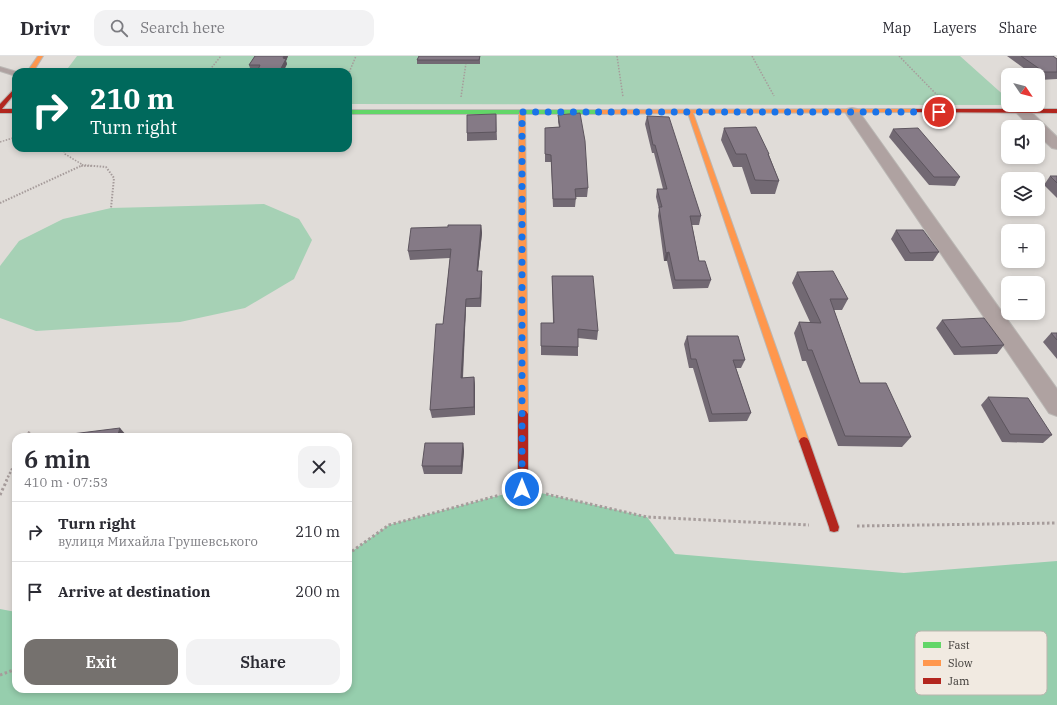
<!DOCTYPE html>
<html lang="en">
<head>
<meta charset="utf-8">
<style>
	body { margin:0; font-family:"IBM Plex Serif",serif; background:#f2f2f3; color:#2b2b33; height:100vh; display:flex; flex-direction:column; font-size:15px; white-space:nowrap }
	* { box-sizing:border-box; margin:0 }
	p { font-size:13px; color:#7c7c81 }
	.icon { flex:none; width:22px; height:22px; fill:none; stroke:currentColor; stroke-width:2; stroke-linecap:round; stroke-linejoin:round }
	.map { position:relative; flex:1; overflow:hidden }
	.drawer { position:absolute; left:12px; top:377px; width:340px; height:260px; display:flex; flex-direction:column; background:#fff; border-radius:12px; box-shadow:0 2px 6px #0003 }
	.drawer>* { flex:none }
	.guide { position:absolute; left:12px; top:12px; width:340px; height:84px; border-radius:12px; box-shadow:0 2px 6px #0003; background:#00695c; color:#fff; overflow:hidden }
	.needle { width:26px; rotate:125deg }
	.buttons { position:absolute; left:1001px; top:12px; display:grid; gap:8px }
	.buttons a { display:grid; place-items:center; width:44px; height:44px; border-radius:8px; background:#fff; box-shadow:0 2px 6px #0003; font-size:20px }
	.pin { position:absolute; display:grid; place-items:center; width:34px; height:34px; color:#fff; margin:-17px; border:2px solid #fff; border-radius:50%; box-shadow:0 1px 4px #0007 }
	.me { position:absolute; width:44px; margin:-22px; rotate:0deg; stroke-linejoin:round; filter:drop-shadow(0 0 3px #0008) }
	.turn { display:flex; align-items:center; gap:14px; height:84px; padding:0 12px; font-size:18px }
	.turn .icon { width:52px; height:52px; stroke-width:2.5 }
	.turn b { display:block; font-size:28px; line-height:34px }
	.round { display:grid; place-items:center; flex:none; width:42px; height:42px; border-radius:12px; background:#f2f2f3 }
	.head { display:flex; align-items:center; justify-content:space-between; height:68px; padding:0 12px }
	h1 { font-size:24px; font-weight:600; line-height:30px }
	.cta { display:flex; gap:8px; margin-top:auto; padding:8px 12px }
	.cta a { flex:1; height:46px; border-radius:12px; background:#75716e; color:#fff; font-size:16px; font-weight:600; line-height:46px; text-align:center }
	.cta a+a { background:#f2f2f3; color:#2b2b33 }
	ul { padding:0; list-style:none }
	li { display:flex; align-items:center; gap:12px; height:60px; padding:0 12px; border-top:1px solid #e1e1e2 }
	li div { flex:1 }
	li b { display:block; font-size:15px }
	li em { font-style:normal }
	header { display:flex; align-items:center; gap:24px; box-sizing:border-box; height:56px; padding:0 20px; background:#fff; border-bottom:1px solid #e1e1e2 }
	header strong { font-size:19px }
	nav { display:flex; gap:22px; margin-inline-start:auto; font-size:14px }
	.search { width:280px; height:36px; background:#f2f2f3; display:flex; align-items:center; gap:10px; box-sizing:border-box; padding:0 14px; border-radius:12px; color:#7c7c81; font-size:15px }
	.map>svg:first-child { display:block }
	.green { fill:#a6d1b5 }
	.forest { fill:#96cead }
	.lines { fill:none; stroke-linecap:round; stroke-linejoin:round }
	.lane-casing { stroke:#bbb8b5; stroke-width:2 }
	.street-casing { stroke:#bbb8b5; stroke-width:2 }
	.fast-casing { stroke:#bbb8b5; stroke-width:2 }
	.slow-casing { stroke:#bbb8b5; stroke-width:2 }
	.jam-casing { stroke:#bbb8b5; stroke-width:2 }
	.path-far3 { stroke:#a69c9b; stroke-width:1.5; stroke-dasharray:1.5 1.5; stroke-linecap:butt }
	.path-far2 { stroke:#a69c9b; stroke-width:2; stroke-dasharray:1.5 1.5; stroke-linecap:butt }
	.path-far1 { stroke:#a69c9b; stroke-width:2.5; stroke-dasharray:2 2; stroke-linecap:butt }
	.path { stroke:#a69c9b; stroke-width:3; stroke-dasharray:2.5 2.5; stroke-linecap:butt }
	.lane { fill:#afa2a1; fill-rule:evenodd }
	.street { fill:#afa2a1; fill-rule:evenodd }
	.fast { fill:#63d668; fill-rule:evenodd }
	.slow { fill:#ff974d; fill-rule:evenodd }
	.jam { fill:#b3261e; fill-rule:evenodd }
	.wall { fill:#726973 }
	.shaded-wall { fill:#5d555e }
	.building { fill:#857a86; stroke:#5d555e }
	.route { stroke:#1a73e8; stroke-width:7; stroke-dasharray:0 12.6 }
	.key { fill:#f1eae1; stroke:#bab5ad; stroke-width:1 }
	.key-label { font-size:11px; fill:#3b3835 }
</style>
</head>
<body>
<header>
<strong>Drivr</strong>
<div class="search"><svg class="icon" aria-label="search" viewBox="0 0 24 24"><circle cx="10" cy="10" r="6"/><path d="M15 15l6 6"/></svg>Search here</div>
<nav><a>Map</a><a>Layers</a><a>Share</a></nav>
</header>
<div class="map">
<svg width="1057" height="649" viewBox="0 0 1057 649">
	<rect width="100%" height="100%" fill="#e0dcd8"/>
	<g class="green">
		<polygon points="77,0 960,0 1008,43 1008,49 348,48 348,16 65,16"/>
		<polygon points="264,148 299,163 312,184 294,223 245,252 180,266 36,275 0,262 0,210 19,185 63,163 111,152"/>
	</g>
	<polygon class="forest" points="541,437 647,461 675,498 904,517 1057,505 1057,649 0,649 0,553 16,556 16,633 348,633 348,498 389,469 501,439"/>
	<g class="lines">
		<defs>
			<polygon id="lane" points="0,11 17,16 16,20 0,15"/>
			<g id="street">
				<polygon points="1022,51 1027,52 1057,81 1057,93 1052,92 1038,79 1038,71 1030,71 1015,55 1017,52"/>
				<polygon points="852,52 857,53 1057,333 1057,360 1049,357 845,56 847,53"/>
			</g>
			<polygon id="fast" points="348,54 599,54 602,56 599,58 348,58"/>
			<g id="slow">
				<polygon points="38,0 43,0 33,16 27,16"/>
				<polygon points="913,53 915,54 915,56 693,57 809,385 807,388 804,389 801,388 799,385 688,57 599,58 596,56 599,54"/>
				<polygon points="522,54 525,56 528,358 526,361 520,361 518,358 519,56"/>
			</g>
			<g id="jam">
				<polygon points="16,31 16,36 2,53 16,53 16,57 0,57 0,48"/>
				<polygon points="913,53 1057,53 1057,57 911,56 911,54"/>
				<polygon points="523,354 526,355 528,358 528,433 527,436 523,438 519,436 518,433 518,358 520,355"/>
				<polygon points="804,381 807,382 809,385 839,471 838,475 834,476 830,475 829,471 799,385 801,382"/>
			</g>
		</defs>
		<use href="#lane" class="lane-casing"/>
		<use href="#street" class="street-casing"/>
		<use href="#fast" class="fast-casing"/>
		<use href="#slow" class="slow-casing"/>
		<use href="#jam" class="jam-casing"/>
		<g class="path-far3">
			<polyline points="617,0 623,41"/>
			<polyline points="752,0 774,40"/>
			<polyline points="899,0 938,40"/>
			<polyline points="208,16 221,0"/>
			<polyline points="348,19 356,0"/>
			<polyline points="461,41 467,0"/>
			<polyline points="0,86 16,81"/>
			<polyline points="63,92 65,98 83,109"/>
			<polyline points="81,110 93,110"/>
		</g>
		<polyline class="path-far2" points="0,147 83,109 106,111 114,122 111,152"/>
		<g class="path-far1">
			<polyline points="27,381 30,374"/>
			<polyline points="6,425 16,405"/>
		</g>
		<g class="path">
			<polyline points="546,438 647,461 809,469"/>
			<polyline points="0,439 7,424"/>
			<polyline points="857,470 1057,467"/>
			<polyline points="348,498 389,469 500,439"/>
			<polyline points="0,619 16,613"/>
		</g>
		<use href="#lane" class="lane"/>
		<use href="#street" class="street"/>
		<use href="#fast" class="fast"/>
		<use href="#slow" class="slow"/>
		<use href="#jam" class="jam"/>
	</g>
	<g class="wall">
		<polygon points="255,0 288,0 286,5 287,8 283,16 257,16 257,15 251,15 249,9"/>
		<polygon points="419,0 480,0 480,8 417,8 417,4"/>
		<polygon points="1007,0 1053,0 1057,3 1057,23 1039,24 1038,23 1038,19 1033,19"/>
		<polygon points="496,58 497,84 467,85 467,77"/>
		<polygon points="558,59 588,132 587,141 576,141 575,151 553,151 551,106 545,106 545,72 559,71 558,66"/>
		<polygon points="647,60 701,160 699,169 692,169 699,205 711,224 708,232 673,233 667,205 664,205 658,160 659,153 656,141 657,133 663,133 654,97 652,97 645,68"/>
		<polygon points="724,72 769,98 769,99 779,125 775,138 751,138 742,111 733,111 721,84"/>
		<polygon points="893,73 960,121 955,130 929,129 889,81"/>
		<polygon points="1050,120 1057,120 1057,142 1044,129"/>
		<polygon points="481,169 482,177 478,215 482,223 481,251 466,251 463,322 474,321 475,330 475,359 432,362 430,354 443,268 450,202 410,204 408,195"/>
		<polygon points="896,174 939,196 933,205 905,205 891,183"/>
		<polygon points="797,216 848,243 842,254 834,254 860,327 911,381 902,391 838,390 806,305 802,305 794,277 799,266 810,266 792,227"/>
		<polygon points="552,220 598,275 597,284 578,282 578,300 541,299 541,267 553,267"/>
		<polygon points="942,264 1004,289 997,298 954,299 936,272"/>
		<polygon points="1051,277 1057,277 1057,303 1043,286"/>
		<polygon points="687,280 745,304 741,312 736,312 751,357 747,365 709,366 693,312 689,312 684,288"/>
		<polygon points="988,341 1052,379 1043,387 1002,386 981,349"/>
		<polygon points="463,387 464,395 462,418 424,418 422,410"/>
	</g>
	<g class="shaded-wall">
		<polygon points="284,0 288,0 286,5 287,8 283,16 279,16"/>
		<polygon points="481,169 482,177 477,224 477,215"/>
		<polygon points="669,196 667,205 664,205 666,197"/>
		<polygon points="482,215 482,223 481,251 480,242"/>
		<polygon points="466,243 466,251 462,331 461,322"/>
		<polygon points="474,321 475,330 475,359 474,351"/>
		<polygon points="120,372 127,380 127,381 117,381"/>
		<polygon points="463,387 464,395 462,418 461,410"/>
	</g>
	<g class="building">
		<polygon points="255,0 284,0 283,2 286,3 279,16 257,16 260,9 249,9"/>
		<polygon points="419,0 480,0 479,4 417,4"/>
		<polygon points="1021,0 1053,0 1057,3 1057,16 1044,16"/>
		<polygon points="580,57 585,85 588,132 575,133 576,143 553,143 551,99 545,98 545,72 560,71 558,59"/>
		<polygon points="496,58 496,76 467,77 467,59"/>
		<polygon points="647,60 669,61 701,160 690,160 699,205 705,205 711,224 675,224 669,196 666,197 659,151 662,151 657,133 667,133 655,89 653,89"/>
		<polygon points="756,71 769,98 768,98 779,125 755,124 746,98 736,98 724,72"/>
		<polygon points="918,72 960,121 934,121 893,73"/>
		<polygon points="1050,120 1057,120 1057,127"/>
		<polygon points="448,169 481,169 477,215 482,215 480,242 466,243 461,322 474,321 474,351 430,354 436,268 443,268 451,193 408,195 411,172 448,171"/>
		<polygon points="896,174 923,174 939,196 910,197"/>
		<polygon points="833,215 848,243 830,243 860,327 886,327 911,381 845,380 812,294 808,294 799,266 821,267 797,216"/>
		<polygon points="552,220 593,220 598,275 578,273 578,291 541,290 541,267 554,267"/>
		<polygon points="984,262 1004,289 961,291 942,264"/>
		<polygon points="1051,277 1057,277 1057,284"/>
		<polygon points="687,280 738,280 745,304 733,304 751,357 712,358 696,303 691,303"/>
		<polygon points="988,341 1028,342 1052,379 1010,378"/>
		<polygon points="120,372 117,381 71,381 72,378"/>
		<polygon points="425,387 463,387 461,410 422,410"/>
	</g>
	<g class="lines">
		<polyline class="route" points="522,433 522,56 939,56"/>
	</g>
	<rect x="915" y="575" width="132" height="64" rx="6" class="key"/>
	<rect x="923" y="586" width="18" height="6" fill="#63d668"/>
	<rect x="923" y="604" width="18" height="6" fill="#ff974d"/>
	<rect x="923" y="622" width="18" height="6" fill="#b3261e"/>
	<g class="key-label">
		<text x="948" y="593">Fast</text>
		<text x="948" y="611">Slow</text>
		<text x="948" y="629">Jam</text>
	</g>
</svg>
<div class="buttons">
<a><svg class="needle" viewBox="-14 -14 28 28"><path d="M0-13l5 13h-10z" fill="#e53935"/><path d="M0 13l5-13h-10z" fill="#7c7c81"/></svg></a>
<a><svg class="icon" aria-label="sound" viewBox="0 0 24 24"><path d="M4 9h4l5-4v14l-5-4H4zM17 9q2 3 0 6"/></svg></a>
<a><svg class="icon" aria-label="layers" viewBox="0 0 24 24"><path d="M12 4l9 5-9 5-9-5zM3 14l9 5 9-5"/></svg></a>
<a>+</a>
<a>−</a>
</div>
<div class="pin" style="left:939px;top:56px;background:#d93025"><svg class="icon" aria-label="arrive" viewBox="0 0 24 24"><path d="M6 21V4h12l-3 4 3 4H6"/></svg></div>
<svg class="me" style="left:522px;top:433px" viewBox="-20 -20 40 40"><circle r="17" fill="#1a73e8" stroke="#fff" stroke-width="3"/><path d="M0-11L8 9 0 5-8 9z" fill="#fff"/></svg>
<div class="guide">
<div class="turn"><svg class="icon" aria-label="right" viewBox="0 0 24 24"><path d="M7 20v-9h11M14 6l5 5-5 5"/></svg><div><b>210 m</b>Turn right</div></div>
</div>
<section class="drawer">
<div class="head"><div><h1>6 min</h1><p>410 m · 07:53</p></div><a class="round"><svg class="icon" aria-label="close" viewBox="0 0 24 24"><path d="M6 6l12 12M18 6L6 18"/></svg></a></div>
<ul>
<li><svg class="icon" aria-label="right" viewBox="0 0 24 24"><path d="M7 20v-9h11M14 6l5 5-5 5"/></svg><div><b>Turn right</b><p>вулиця Михайла Грушевського</p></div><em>210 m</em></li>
<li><svg class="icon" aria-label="arrive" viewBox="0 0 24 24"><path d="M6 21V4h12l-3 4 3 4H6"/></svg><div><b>Arrive at destination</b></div><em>200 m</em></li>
</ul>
<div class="cta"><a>Exit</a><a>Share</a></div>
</section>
</div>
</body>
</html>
